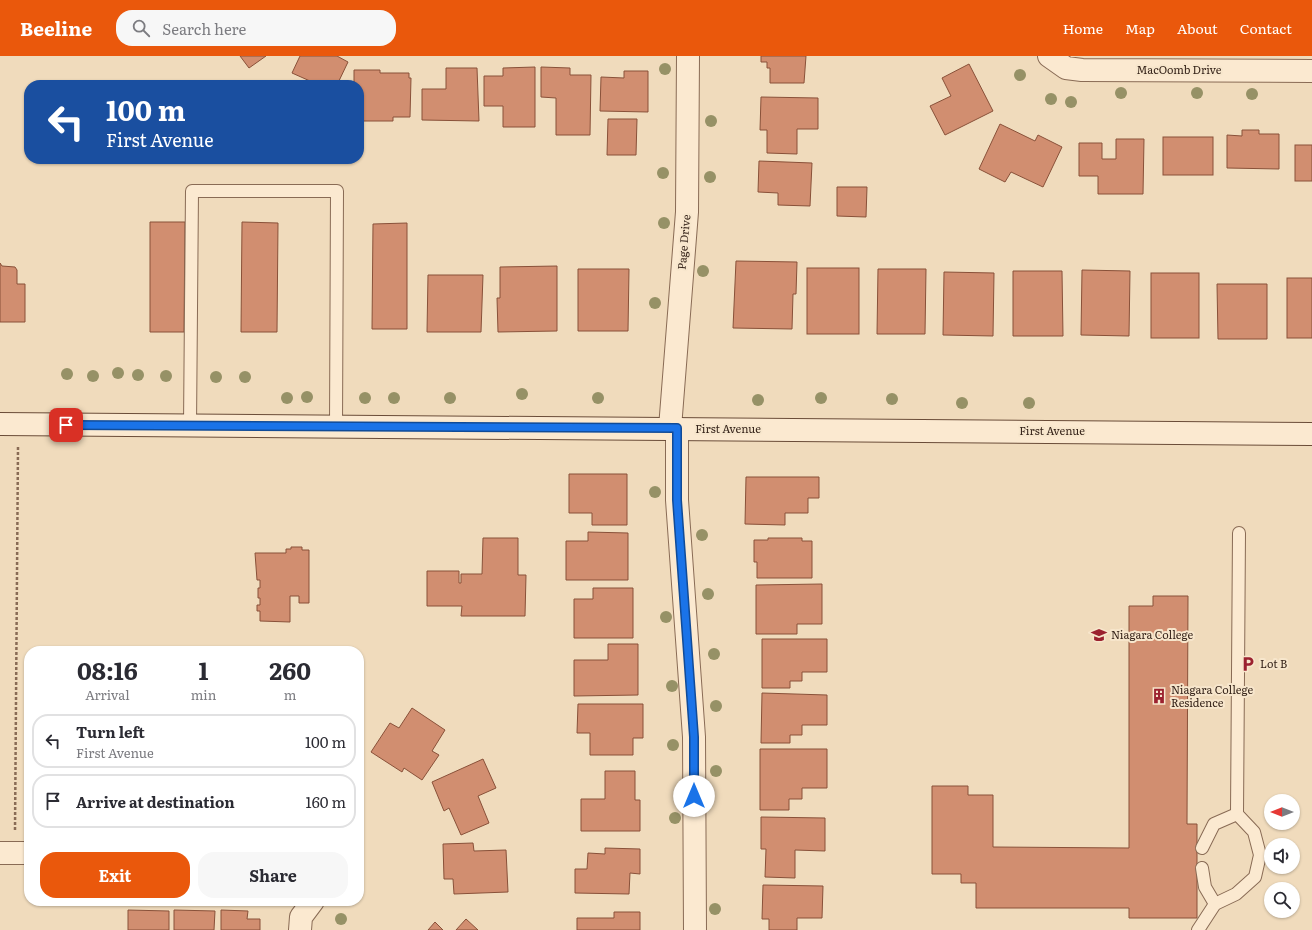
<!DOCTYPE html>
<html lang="en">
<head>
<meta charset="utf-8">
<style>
	body { margin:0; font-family:Literata,serif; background:#f7f7f7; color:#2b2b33; height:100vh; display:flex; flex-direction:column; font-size:15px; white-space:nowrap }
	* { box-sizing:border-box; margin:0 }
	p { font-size:13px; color:#7c7c81 }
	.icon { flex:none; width:22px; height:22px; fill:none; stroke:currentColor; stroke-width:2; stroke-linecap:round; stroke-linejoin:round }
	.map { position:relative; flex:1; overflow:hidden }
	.sheet { position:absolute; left:24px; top:590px; width:340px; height:260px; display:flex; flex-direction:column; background:#fff; border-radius:16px; box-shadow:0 1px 3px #0004 }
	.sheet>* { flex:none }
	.guide { position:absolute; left:24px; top:24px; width:340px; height:84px; border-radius:16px; box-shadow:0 1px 3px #0004; background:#1a4fa0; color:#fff; overflow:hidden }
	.needle { width:26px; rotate:270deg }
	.buttons { position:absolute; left:1264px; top:738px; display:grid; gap:8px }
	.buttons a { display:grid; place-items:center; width:36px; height:36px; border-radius:50%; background:#fff; box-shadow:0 1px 3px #0004; font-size:20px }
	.pin { position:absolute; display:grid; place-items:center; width:34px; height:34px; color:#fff; margin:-17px; border-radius:8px; box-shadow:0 2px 6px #0006 }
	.me { position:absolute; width:44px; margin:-22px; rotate:0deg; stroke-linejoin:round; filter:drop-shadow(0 0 3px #0008) }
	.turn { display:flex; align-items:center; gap:14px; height:84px; padding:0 16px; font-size:18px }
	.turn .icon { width:52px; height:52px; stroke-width:2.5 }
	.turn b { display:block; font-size:28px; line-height:34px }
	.eta { display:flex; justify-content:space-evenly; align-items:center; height:68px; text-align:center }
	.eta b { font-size:24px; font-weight:700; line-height:28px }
	.button { display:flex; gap:8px; margin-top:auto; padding:8px 16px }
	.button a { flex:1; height:46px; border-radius:16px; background:#ea580c; color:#fff; font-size:16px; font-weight:700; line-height:46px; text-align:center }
	.button a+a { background:#f7f7f7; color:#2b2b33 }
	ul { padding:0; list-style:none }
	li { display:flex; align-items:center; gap:12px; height:54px; margin:0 8px 6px; padding:0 8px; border:2px solid #e1e1e2; border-radius:16px }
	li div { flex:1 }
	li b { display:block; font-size:15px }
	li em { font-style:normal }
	header { display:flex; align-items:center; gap:24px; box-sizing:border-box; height:56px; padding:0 20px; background:#ea580c; color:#fff }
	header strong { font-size:19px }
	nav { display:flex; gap:22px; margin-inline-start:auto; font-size:14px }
	.search { width:280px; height:36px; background:#f7f7f7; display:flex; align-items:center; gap:10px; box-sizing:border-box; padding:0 14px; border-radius:16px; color:#7c7c81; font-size:15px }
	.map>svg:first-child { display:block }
	.building { fill:#d18e70; stroke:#895139 }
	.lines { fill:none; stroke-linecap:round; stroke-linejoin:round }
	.lane-casing { stroke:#896b55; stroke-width:14 }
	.street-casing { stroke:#896b55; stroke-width:24 }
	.secondary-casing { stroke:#6a4c38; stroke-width:24 }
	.path { stroke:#896b55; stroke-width:2.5; stroke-dasharray:3 2; stroke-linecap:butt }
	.lane { stroke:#fbe9d0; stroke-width:12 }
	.street { stroke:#fbe9d0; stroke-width:22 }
	.secondary { stroke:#fbe9d0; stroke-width:22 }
	.tree { fill:#969166 }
	.route-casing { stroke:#114b97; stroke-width:10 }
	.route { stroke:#1a73e8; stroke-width:7 }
	.labels { text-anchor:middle; stroke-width:4; stroke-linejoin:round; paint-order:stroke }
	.street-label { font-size:11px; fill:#37251b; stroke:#f7e6cc }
	.poi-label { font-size:11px; fill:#37251b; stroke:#f7e6cc; text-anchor:start }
</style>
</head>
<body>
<header>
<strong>Beeline</strong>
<div class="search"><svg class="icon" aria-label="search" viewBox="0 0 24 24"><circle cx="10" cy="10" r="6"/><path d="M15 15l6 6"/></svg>Search here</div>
<nav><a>Home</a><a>Map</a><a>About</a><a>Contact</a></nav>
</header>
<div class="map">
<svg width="1312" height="874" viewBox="0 0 1312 874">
	<rect width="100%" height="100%" fill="#f0dbbc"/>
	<g class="building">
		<polygon points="240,0 266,0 249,12"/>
		<polygon points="300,0 337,0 348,6 337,29 319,29 292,17"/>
		<polygon points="761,0 806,0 804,27 770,27 770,12 767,12 767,6 761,6"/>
		<polygon points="969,8 993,55 945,79 930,50 951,40 942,22"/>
		<polygon points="535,11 535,71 503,71 503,50 484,50 484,20 503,20 503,12"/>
		<polygon points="541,11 570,12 570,19 591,19 590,79 556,79 556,42 541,41"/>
		<polygon points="446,12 477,12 479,65 422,64 422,33 446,33"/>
		<polygon points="354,14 380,14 380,17 409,17 409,22 411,22 410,61 393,61 393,65 359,65 359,29 354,29"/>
		<polygon points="624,15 648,15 648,56 600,55 601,21 624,22"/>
		<polygon points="761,41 818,42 818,73 797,73 797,98 767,97 767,74 760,74"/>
		<polygon points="608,63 637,63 636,99 607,99"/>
		<polygon points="1000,68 1035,85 1038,79 1062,91 1043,131 1011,116 1005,126 979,113"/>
		<polygon points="1242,74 1259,74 1259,78 1279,78 1279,113 1227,112 1227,79 1242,80"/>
		<rect x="1163" y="81" width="50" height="38"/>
		<polygon points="1116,83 1144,83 1143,138 1098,138 1098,120 1079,120 1079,87 1102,87 1102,103 1116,103"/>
		<rect x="1295" y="89" width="17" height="36"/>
		<polygon points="759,105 812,107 810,150 778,149 778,137 758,136"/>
		<polygon points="837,131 867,131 866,161 837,160"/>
		<polygon points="150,166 185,166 184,276 150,276"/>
		<polygon points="242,166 278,167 277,276 241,276"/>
		<polygon points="407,167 407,273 372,273 373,168"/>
		<polygon points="736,205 797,206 796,238 793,238 792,273 733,272"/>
		<polygon points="0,207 2,210 15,211 17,214 17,228 25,228 25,266 0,266"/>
		<polygon points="557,210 557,275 498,276 497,242 500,242 500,211"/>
		<rect x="807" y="212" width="52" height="66"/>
		<polygon points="578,213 629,213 628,275 578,275"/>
		<polygon points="878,213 926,213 925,278 877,278"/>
		<polygon points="1082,214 1130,215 1129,280 1081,279"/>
		<polygon points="1013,215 1062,215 1063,280 1013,280"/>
		<polygon points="944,216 994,217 993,280 943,279"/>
		<rect x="1151" y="217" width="48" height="65"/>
		<polygon points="428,219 483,219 481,276 427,276"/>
		<rect x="1287" y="222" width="25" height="60"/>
		<polygon points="1217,228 1267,228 1267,283 1218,283"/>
		<polygon points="569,418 627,418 627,469 592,469 592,457 569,457"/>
		<polygon points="746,421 819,421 819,442 808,442 808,457 785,457 785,469 745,468"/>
		<polygon points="588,476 628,477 628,524 566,524 566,485 588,485"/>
		<polygon points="483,482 518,482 518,519 526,519 525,560 461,560 462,550 427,550 427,515 459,515 459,527 461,527 461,518 482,518"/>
		<polygon points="768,482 802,482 802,485 812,485 812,522 757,522 757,506 754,506 754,484 768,484"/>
		<polygon points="291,491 302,491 302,494 309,494 309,547 299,547 299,540 290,540 290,566 260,565 260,555 257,555 257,549 260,549 260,542 258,542 258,532 260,532 260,524 257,524 255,497 286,497 286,493 291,493"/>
		<polygon points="822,528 822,568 797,568 797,578 756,578 756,529"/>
		<polygon points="593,532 633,532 633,582 574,582 574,543 593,543"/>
		<polygon points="1153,540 1188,540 1187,768 1197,768 1197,862 1129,862 1129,852 976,852 976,827 961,827 961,818 932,818 932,730 968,730 968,739 993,739 993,791 1129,792 1129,550 1153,550"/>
		<polygon points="762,583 827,583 827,616 802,616 802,625 790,625 790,632 762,632"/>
		<polygon points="608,588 638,588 638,639 574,640 574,604 608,604"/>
		<polygon points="762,637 827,639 827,669 802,669 802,679 790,679 790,687 761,687"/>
		<polygon points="578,648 643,648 643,682 633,682 633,699 590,699 590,677 577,677"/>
		<polygon points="359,651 363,651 362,703 359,703"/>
		<polygon points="412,652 445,674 432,695 439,699 422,724 404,712 402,716 371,696 390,667 399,672"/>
		<polygon points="760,693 827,693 827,732 802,732 802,743 789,743 789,754 760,754"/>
		<polygon points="483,703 496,732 478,740 489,767 461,779 449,752 444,755 432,726"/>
		<polygon points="605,715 635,715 635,744 640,744 640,775 581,775 581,743 605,743"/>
		<polygon points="761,761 825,762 825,795 795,794 795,822 765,821 766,793 761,793"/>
		<polygon points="473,787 474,795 506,794 508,836 454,838 453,823 444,823 443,788"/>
		<polygon points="605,792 640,793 640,818 630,817 629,838 575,837 575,813 587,813 588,797 605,798"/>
		<polygon points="763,829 823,830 822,862 797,862 797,874 769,874 769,863 762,863"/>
		<polygon points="128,854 169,855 169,874 128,874"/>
		<polygon points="174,854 215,855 214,874 174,874"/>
		<polygon points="221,854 248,855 247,863 260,863 260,874 221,874"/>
		<polygon points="614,856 640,856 640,874 577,874 577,862 614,862"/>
		<polygon points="466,863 478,874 456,874"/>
		<polygon points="435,866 443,874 428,874"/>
	</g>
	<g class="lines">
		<defs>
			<g id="lane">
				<polyline points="190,370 192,135 337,135 336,370"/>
				<polyline points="1202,792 1214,768 1237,758"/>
				<polyline points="1202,812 1205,831 1215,848"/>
				<polyline points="1198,874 1215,848 1236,838 1255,821 1260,799 1254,776 1237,758 1239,477"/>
			</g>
			<g id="street">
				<polyline points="1049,0 1066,12 1082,14 1312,15"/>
				<polyline points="670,372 687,156 688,0"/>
				<polyline points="677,372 677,444 694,681 695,874"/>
				<polyline points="0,797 29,797"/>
				<polyline points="300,874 301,861 313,845"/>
			</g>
			<polyline id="secondary" points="0,368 1312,378"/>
		</defs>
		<use href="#lane" class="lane-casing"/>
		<use href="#street" class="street-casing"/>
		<use href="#secondary" class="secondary-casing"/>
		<polyline class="path" points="15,774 18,391"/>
		<use href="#lane" class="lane"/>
		<use href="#street" class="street"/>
		<use href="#secondary" class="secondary"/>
	</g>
	<g class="tree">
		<circle cx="665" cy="13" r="6"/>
		<circle cx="1020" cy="19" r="6"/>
		<circle cx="1121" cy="37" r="6"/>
		<circle cx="1197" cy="37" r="6"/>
		<circle cx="1252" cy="38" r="6"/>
		<circle cx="1051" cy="43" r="6"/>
		<circle cx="1071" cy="46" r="6"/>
		<circle cx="711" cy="65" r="6"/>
		<circle cx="663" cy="117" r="6"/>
		<circle cx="710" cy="121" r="6"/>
		<circle cx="664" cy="167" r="6"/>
		<circle cx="703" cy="215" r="6"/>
		<circle cx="655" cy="247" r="6"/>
		<circle cx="118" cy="317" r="6"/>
		<circle cx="67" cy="318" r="6"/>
		<circle cx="138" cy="319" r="6"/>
		<circle cx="93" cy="320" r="6"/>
		<circle cx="166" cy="320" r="6"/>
		<circle cx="216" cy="321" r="6"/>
		<circle cx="245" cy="321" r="6"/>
		<circle cx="522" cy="338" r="6"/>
		<circle cx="307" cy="341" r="6"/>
		<circle cx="287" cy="342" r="6"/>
		<circle cx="365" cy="342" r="6"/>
		<circle cx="394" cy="342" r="6"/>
		<circle cx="450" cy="342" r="6"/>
		<circle cx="598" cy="342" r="6"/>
		<circle cx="821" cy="342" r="6"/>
		<circle cx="892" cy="343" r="6"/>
		<circle cx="758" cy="344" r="6"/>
		<circle cx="962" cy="347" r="6"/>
		<circle cx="1029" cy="347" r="6"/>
		<circle cx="655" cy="436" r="6"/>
		<circle cx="702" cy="479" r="6"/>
		<circle cx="708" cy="538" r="6"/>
		<circle cx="666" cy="561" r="6"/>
		<circle cx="714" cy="598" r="6"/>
		<circle cx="672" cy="630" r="6"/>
		<circle cx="716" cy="650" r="6"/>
		<circle cx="673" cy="689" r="6"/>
		<circle cx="716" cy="715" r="6"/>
		<circle cx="675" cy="762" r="6"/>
		<circle cx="715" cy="853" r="6"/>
		<circle cx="341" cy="863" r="6"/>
	</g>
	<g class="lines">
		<defs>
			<polyline id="route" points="66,369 677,372 677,444 694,681 694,740"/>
		</defs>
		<use href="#route" class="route-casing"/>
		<use href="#route" class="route"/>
	</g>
	<defs>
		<symbol id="university-bare" viewBox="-9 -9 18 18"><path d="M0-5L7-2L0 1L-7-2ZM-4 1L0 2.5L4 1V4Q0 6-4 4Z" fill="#9b212f" stroke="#f7e6cc" stroke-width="2.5" paint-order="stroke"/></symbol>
		<symbol id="parking-bare" viewBox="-9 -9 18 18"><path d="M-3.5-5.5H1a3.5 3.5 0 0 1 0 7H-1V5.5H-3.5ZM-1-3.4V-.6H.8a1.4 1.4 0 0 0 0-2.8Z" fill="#9b212f" stroke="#f7e6cc" stroke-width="2.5" paint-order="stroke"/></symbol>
		<symbol id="building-bare" viewBox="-9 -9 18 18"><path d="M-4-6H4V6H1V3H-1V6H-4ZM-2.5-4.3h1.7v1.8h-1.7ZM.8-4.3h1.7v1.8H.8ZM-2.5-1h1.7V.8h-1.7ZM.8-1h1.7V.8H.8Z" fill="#9b212f" stroke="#f7e6cc" stroke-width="2.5" paint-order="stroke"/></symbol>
	</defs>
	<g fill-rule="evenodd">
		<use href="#university-bare" x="1088" y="568" width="22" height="22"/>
		<use href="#parking-bare" x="1237" y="597" width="22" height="22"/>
		<use href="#building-bare" x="1148" y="629" width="22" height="22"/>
	</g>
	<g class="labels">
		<g class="street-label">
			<text x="1179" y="18">MacOomb Drive</text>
			<text transform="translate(684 186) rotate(-85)" y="4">Page Drive</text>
			<text x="728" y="377">First Avenue</text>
			<text x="1052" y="379">First Avenue</text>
		</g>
		<g class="poi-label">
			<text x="1111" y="583">Niagara College</text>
			<text x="1260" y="612">Lot B</text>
			<text x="1171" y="638">Niagara College<tspan x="1171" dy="13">Residence</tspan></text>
		</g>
	</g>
</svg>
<div class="buttons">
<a><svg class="needle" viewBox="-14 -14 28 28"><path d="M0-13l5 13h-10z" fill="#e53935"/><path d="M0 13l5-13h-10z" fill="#7c7c81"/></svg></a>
<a><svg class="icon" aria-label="sound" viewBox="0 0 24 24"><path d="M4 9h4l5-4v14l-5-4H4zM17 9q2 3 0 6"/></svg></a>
<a><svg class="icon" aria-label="search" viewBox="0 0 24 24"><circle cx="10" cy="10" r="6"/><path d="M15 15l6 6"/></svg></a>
</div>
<div class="pin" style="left:66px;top:369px;background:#d93025"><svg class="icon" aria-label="arrive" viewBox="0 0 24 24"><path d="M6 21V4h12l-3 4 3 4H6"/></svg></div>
<svg class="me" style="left:694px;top:740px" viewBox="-20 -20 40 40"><circle r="19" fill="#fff"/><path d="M0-13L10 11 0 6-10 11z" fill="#1a73e8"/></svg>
<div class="guide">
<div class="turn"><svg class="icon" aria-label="left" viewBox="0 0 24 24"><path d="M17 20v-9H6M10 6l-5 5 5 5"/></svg><div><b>100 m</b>First Avenue</div></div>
</div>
<section class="sheet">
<div class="eta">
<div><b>08:16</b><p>Arrival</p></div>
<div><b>1</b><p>min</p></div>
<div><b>260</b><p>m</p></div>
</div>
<ul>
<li><svg class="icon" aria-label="left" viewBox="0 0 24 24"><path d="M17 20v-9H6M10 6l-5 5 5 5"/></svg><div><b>Turn left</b><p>First Avenue</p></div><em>100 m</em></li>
<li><svg class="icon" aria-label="arrive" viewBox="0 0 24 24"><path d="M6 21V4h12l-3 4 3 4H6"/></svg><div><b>Arrive at destination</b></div><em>160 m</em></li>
</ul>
<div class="button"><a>Exit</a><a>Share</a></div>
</section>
</div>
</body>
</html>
